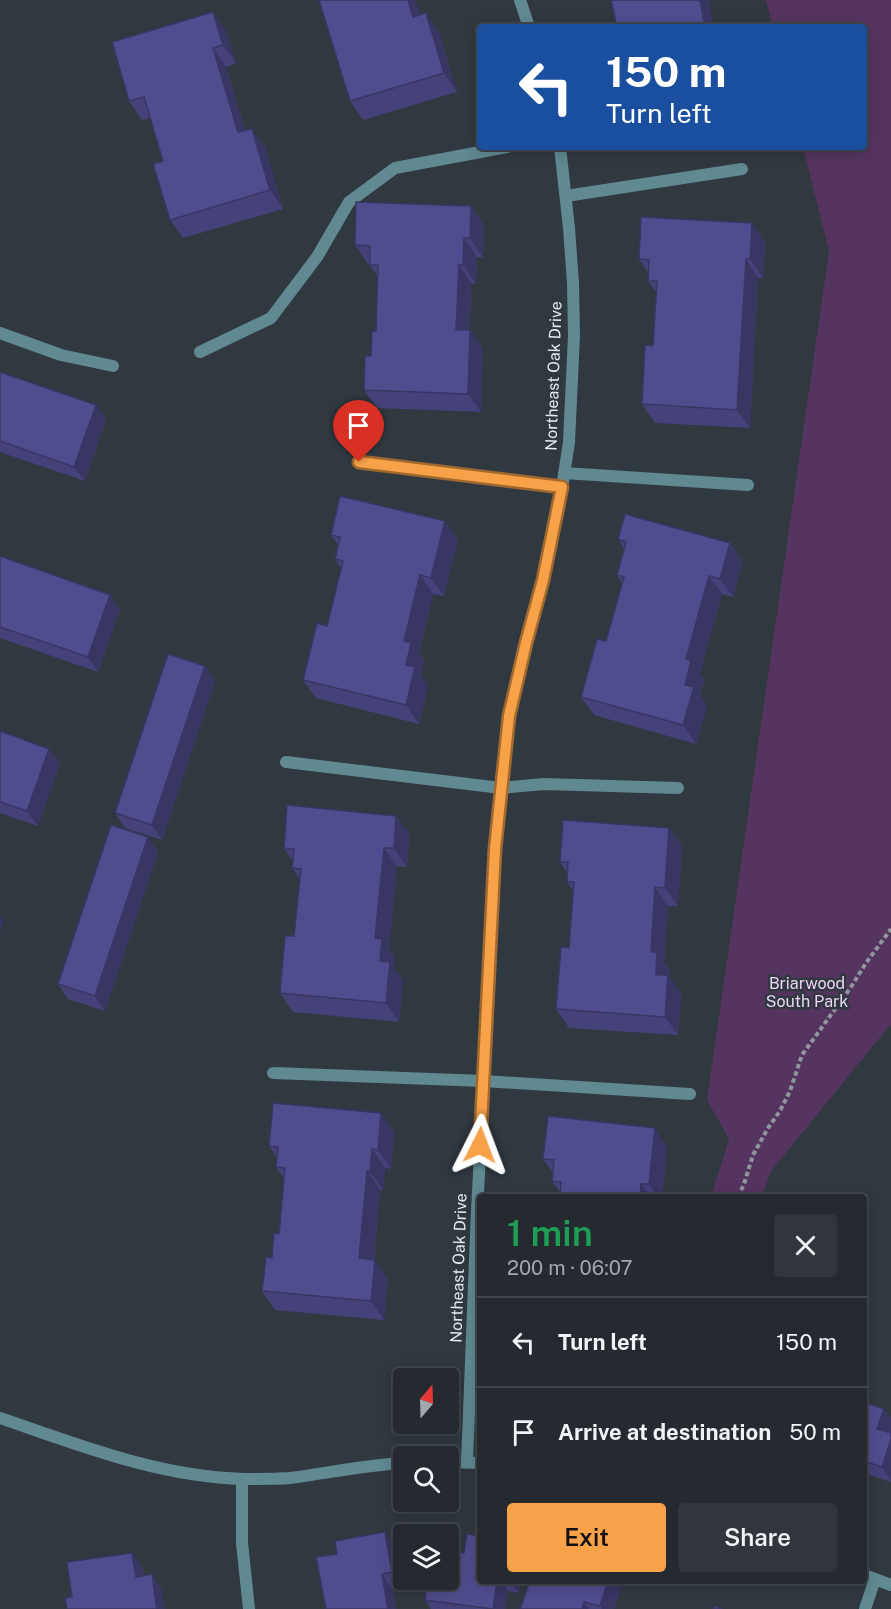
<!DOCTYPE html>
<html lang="en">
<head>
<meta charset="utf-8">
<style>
	body { margin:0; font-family:"Public Sans",sans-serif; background:#30363c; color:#f1f3f6; height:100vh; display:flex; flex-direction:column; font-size:22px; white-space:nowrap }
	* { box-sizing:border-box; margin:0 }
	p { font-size:20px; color:#a3a7ab }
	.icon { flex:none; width:33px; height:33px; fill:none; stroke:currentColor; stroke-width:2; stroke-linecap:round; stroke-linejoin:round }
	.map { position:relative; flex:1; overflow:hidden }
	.panel { position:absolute; left:477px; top:1194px; width:390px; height:390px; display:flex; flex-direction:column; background:#242a30; border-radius:6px; box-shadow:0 3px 15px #0003,0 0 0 2px #41464c }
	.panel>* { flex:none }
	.top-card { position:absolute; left:477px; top:24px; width:390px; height:126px; border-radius:6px; box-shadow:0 3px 15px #0003,0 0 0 2px #41464c; background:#1a4fa0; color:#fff; overflow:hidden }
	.needle { width:39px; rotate:19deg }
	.controls { position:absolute; left:393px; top:1368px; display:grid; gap:12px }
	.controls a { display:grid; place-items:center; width:66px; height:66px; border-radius:6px; background:#242a30; box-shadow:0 3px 15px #0003,0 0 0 2px #41464c; font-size:30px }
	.pin { position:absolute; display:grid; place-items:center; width:51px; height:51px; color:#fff; margin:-62px -26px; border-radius:50% 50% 50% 0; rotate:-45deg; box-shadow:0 0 6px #0007 }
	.pin .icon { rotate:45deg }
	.me { position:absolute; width:66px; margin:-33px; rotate:3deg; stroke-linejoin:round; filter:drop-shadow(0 0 4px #0008) }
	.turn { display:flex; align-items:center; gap:21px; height:126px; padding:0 30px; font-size:27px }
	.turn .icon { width:78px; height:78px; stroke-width:2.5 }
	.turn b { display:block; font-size:42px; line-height:51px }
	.round { display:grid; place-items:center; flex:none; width:63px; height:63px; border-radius:6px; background:#30363c }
	.summary { display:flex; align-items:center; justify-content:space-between; height:102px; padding:0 30px }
	h1 { font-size:36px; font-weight:600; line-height:45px; color:#1e9e55 }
	.primary-button { display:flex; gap:12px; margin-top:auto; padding:12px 30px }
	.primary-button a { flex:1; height:69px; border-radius:6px; background:#f7a149; color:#111; font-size:24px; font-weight:600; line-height:69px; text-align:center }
	.primary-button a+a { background:#30363c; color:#f1f3f6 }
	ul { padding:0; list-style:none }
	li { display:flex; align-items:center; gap:18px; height:90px; padding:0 30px; border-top:2px solid #41464c }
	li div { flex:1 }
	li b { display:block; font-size:22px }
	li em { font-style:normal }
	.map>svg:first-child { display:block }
	.green { fill:#55355f }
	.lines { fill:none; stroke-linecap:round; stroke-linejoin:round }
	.path { stroke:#8f969c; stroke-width:4; stroke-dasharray:4.5 3; stroke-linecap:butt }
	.lane { stroke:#608992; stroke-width:12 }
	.street { stroke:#608992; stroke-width:12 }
	.wall { fill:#45427a }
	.shaded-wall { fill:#383663 }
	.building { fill:#504d8e; stroke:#383663; stroke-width:1.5 }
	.route-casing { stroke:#a1692f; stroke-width:15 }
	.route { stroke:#f7a149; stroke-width:10 }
	.labels { text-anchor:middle; stroke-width:5; stroke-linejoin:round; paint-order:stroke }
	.street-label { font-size:16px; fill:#e5ebf0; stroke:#303840 }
	.park-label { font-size:16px; fill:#edd3f5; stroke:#303840 }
</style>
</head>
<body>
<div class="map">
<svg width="891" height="1609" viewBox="0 0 891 1609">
	<rect width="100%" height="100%" fill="#303840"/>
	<polygon class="green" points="766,0 891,0 891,1024 771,1171 762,1197 711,1197 729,1139 707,1100 829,251 803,147 864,147 864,27 773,27"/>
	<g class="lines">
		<polyline class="path" points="738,1197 744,1184 753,1155 768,1128 780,1111 790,1091 802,1055 851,987 866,963 891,929"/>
		<g class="lane">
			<polyline points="566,196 742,169"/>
			<polyline points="0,333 61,355 113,366"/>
			<polyline points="200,352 271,318 317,257 349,202 395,168 507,147"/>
			<polyline points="359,462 562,487"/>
			<polyline points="564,473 748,485"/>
			<polyline points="286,762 501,788 544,784 678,788"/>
			<polyline points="273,1073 484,1081 690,1094"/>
		</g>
		<g class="street">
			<polyline points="520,0 529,27"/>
			<path d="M 0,1418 C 79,1445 159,1477 244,1479 C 259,1479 275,1479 290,1478 C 328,1473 365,1465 404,1463"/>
			<polyline points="448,1462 480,1463"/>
			<polyline points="467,1462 477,1210 489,991 495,850 509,716 526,643 543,580 559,507 569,442 574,336 573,283 569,228 560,147"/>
			<polyline points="242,1479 242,1543 249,1609"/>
			<polyline points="864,1575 891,1585"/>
			<polyline points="865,1609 875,1579"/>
		</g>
	</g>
	<g class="wall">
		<polygon points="318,0 415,0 420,15 439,32 457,92 363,120 350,101 320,2"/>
		<polygon points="213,12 226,31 236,63 226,67 245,130 265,147 283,209 183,238 170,220 163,161 150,118 142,120 129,101"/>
		<polygon points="471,206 484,225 483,257 477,257 476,284 471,283 470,330 483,349 481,412 377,408 364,390 376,331 378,277 370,265 370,264 368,264 355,245"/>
		<polygon points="765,242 763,278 758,278 750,428 655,423 642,404 653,346 656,292 648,281 648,273 639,259"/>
		<polygon points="0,372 106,419 85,481 0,452"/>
		<polygon points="331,535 458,540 444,596 433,594 419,653 424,661 421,675 428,686 419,724 316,698 303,680 327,626 341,568 335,559 338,545"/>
		<polygon points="618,539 730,543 743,562 733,597 722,594 700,673 704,679 700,696 707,706 696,744 594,715 581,697 606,641 622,583 617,575 624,549"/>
		<polygon points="0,556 120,609 98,672 0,638"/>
		<polygon points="215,681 162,840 125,828 115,813"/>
		<polygon points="0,731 49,749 60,763 38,826 0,813"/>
		<polygon points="396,816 409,834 407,867 397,866 389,949 395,957 394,968 403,980 399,1022 293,1012 280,993 294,936 300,880 292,868 293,861 284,848"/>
		<polygon points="669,828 682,846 678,906 668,906 664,962 670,970 670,978 681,994 678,1035 569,1028 556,1009 569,948 574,892 567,882 567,873 560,862"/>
		<polygon points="148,837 158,852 105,1011 68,999 58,984"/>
		<polygon points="381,1113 394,1132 391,1169 385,1168 383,1190 380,1190 374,1260 388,1279 384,1320 275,1310 262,1291 279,1234 284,1178 276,1167 277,1158 269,1146"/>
		<polygon points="667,1147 662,1197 560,1197 560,1192 552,1181 553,1172 543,1159"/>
		<polygon points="864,1402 884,1409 891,1418 891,1482 864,1473"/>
		<polygon points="395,1547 402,1587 392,1589 396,1609 326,1609"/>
		<polygon points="480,1581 521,1581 519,1593 508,1591 505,1609 431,1609 425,1600"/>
		<polygon points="623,1582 614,1609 520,1609"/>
	</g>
	<g class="shaded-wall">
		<polygon points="408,0 415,0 426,36 413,17"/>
		<polygon points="700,0 709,0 714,27 705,27"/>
		<polygon points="213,12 226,31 236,63 223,45"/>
		<polygon points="426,13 439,32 457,92 444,73"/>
		<polygon points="213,48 226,67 251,151 238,132"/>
		<polygon points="252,129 265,147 283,209 270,190"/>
		<polygon points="471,206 484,225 483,257 470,238"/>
		<polygon points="752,223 765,242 763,278 750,259"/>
		<polygon points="464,238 477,257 476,284 463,265"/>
		<polygon points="746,259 758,278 750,428 737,410"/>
		<polygon points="459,265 471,283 469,348 456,330"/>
		<polygon points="470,330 483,349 481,412 468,394"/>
		<polygon points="96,405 106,419 85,481 74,467"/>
		<polygon points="445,521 458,540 444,596 431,578"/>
		<polygon points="730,543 743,562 733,597 720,579"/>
		<polygon points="420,575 433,594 419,653 424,661 421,675 428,686 419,724 406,705 406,665 404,641"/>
		<polygon points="709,576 722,594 700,673 704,679 700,696 707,706 696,744 683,725 686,659"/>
		<polygon points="110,595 120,609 98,672 88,657"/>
		<polygon points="205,666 215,681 162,840 152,825"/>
		<polygon points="49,749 60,763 38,826 27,811"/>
		<polygon points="396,816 409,834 407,867 394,848"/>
		<polygon points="669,828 682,846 678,906 665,888"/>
		<polygon points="148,837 158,852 105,1011 95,996"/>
		<polygon points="384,848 397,866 389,949 395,957 394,968 403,980 399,1022 386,1003 375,938"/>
		<polygon points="655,887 668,906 664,962 670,970 670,978 681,994 678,1035 665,1017 651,952"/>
		<polygon points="0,916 4,921 0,932"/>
		<polygon points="381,1113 394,1132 391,1169 378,1150"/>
		<polygon points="655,1128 667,1147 662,1197 657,1197 649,1184"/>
		<polygon points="372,1149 385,1168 383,1190 370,1172"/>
		<polygon points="367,1171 380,1190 372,1277 359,1258"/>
		<polygon points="641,1184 651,1197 640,1197"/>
		<polygon points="375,1260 388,1279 384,1320 371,1301"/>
		<polygon points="884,1409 891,1418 891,1434 877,1429"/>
		<polygon points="891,1439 891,1481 882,1467"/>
		<polygon points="385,1532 395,1547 402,1587 392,1572"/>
		<polygon points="132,1553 143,1568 146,1592 136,1577"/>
		<polygon points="152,1574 162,1589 165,1609 157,1609"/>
		<polygon points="382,1574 392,1589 396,1609 388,1609"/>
		<polygon points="497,1581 501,1581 508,1591 505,1609 493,1609"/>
		<polygon points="511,1581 521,1581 519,1593"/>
		<polygon points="608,1581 622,1581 623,1582 614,1609 602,1609 600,1606"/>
		<polygon points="584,1602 589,1609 582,1609"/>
	</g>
	<g class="building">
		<polygon points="319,0 408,0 413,17 426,13 444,73 350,101"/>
		<polygon points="611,0 700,0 705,27 617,27"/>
		<polygon points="213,12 223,45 213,48 238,132 252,129 270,190 170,220 153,164 163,161 144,97 129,101 112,42"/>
		<polygon points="356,202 471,206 470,238 464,238 463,265 459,265 456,330 470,330 468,394 364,390 365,356 371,356 372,331 376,331 378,265 370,265 370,246 355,245"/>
		<polygon points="641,217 752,223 750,259 746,259 737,410 642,404 645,345 653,346 657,281 648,281 649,260 639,259"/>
		<polygon points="0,372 96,405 74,467 0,441"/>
		<polygon points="340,496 445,521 431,578 420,575 404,641 411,643 406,665 415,667 406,705 303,680 317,623 327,626 343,561 335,559 340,537 331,535"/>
		<polygon points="625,514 730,543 720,579 709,576 686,659 691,661 685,685 694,687 683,725 581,697 597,639 606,641 624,577 617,575 626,542 618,539"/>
		<polygon points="0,556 110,595 88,657 0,627"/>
		<polygon points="168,654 205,666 152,825 115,813"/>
		<polygon points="0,731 49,749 27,811 0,802"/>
		<polygon points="287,805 396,816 394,848 384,848 375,938 382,939 380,961 390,962 386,1003 280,993 285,936 294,936 301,869 292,868 294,849 284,848"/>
		<polygon points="563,820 669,828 665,888 655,887 651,952 657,952 656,975 668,975 665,1017 556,1009 561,947 569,948 574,882 567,882 568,862 560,862"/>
		<polygon points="111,825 148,837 95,996 58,984"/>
		<polygon points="273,1103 381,1113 378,1150 372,1149 370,1172 367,1171 359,1258 375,1260 371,1301 262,1291 266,1257 272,1258 274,1233 279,1234 285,1168 276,1167 278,1147 269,1146"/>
		<polygon points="548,1116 655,1128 649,1184 641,1184 640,1197 560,1197 561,1182 552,1181 554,1160 543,1159"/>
		<polygon points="864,1402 884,1409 877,1429 891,1433 891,1439 882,1467 864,1461"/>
		<polygon points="385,1532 392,1572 382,1574 388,1609 326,1609 316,1557 337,1554 335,1541"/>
		<polygon points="467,1534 480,1536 480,1581 497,1581 493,1609 425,1600 428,1580 448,1580 448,1551 464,1553"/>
		<polygon points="132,1553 136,1577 152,1574 157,1609 67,1609 65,1598 72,1597 67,1562"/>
		<polygon points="530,1581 608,1581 600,1606 584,1602 582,1609 520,1609"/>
		<polygon points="714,1606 723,1609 713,1609"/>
	</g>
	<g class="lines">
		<defs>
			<polyline id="route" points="359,462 562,487 543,580 526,643 509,716 495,849 480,1145"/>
		</defs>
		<use href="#route" class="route-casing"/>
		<use href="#route" class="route"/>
	</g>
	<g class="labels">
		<g class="street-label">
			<text transform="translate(553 376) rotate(-88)" y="6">Northeast Oak Drive</text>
			<text transform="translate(458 1268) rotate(-88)" y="6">Northeast Oak Drive</text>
		</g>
		<g class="park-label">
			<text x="807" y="989">Briarwood<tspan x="807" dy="18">South Park</tspan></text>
		</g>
	</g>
</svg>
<div class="controls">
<a><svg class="needle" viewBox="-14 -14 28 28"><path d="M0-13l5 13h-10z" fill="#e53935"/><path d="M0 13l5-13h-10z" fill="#a3a7ab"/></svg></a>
<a><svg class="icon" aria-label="search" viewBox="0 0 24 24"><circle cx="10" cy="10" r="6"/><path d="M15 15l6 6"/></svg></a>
<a><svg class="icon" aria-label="layers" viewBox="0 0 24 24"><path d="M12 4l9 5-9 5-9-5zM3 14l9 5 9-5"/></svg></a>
</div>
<div class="pin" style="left:359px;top:462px;background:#d93025"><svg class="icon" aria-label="arrive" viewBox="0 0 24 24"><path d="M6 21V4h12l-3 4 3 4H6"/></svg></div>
<svg class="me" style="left:480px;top:1145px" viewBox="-20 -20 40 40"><path d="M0-17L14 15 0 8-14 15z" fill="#f7a149" stroke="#fff" stroke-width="4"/></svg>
<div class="top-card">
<div class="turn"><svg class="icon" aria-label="left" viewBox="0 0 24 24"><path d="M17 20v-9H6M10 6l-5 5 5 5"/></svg><div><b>150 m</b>Turn left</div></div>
</div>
<section class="panel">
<div class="summary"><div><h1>1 min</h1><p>200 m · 06:07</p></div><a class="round"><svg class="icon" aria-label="close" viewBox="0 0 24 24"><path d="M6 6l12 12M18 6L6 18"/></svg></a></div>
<ul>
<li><svg class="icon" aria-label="left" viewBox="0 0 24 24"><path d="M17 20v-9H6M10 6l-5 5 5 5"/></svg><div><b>Turn left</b></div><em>150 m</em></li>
<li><svg class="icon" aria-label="arrive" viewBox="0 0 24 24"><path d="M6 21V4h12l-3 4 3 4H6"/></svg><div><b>Arrive at destination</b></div><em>50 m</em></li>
</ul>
<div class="primary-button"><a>Exit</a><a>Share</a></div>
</section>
</div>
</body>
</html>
